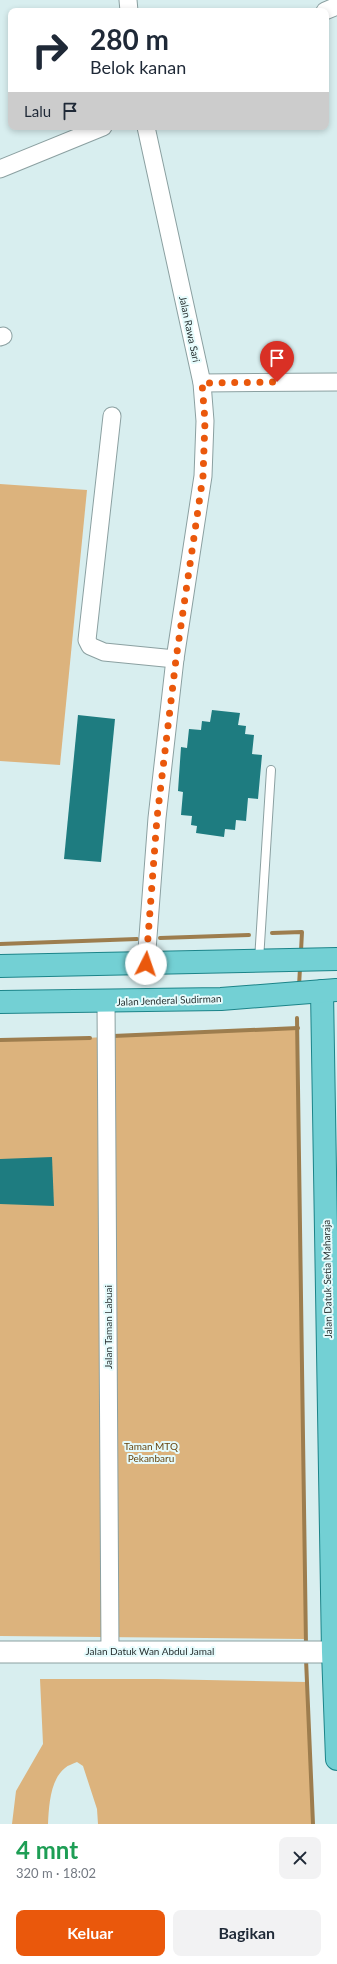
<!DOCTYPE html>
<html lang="id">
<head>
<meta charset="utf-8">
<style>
	body { margin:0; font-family:Lato,sans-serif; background:#f2f2f3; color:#1f2937; height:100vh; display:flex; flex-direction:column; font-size:15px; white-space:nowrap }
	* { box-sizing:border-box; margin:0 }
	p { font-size:13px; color:#747a83 }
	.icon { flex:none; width:22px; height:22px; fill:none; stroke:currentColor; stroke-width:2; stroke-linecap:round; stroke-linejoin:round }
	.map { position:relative; height:1824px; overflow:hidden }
	.details { display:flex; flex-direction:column; background:#fff; flex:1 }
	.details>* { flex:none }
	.guide { position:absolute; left:8px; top:8px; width:321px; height:122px; border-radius:8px; box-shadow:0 2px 6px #0003; background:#fff; color:#1f2937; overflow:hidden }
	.pin { position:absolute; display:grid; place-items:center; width:34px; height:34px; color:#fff; margin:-41px -17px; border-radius:50% 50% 50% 0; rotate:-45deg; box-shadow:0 0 4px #0007 }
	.pin .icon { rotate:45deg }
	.me { position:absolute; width:44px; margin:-22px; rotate:4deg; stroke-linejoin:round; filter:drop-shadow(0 0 3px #0008) }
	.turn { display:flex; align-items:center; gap:14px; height:84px; padding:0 16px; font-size:18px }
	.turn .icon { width:52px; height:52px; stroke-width:2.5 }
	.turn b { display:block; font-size:28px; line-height:34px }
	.then { display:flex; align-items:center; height:38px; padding:0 16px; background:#0003; gap:8px; font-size:15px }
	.round { display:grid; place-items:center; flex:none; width:42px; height:42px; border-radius:8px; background:#f2f2f3 }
	.headline { display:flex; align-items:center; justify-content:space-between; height:68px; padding:0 16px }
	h1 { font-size:24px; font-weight:700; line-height:30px; color:#1e9e55 }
	.button { display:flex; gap:8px; margin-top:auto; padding:8px 16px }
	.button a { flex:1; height:46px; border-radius:8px; background:#ea580c; color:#fff; font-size:16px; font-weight:700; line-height:46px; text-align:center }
	.button a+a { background:#f2f2f3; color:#1f2937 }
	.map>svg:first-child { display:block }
	.green { fill:#dcb37d }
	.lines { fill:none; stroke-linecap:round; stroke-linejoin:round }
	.stream { stroke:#9d7d4e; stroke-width:4 }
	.building { fill:#1e7c80 }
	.service-casing { stroke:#8ba0a1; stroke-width:10 }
	.minor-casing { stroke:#8ba0a1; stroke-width:19 }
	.tertiary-casing { stroke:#8ba0a1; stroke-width:23 }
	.primary-casing { stroke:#1c8489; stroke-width:24 }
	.service { stroke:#fff; stroke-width:8 }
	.minor { stroke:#fff; stroke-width:17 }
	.tertiary { stroke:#fff; stroke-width:21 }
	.primary { stroke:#73d0d4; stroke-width:22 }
	.route { stroke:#ea580c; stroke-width:7; stroke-dasharray:0 12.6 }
	.labels { text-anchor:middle; stroke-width:4; stroke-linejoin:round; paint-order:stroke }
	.street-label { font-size:10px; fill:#283131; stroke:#e5fbfc }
	.park-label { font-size:10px; fill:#674611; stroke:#e5fbfc }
</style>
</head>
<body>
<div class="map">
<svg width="337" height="1824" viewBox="0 0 337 1824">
	<rect width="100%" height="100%" fill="#d8eeef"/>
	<g class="green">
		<polygon points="0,484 87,490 60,765 0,761"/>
		<polygon points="298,1028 305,1639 0,1636 0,1040 85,1038"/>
		<path d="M 40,1679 L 157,1679 L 307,1682 L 313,1824 L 98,1824 L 97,1809 L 83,1766 L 77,1762 C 73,1764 68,1765 65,1768 C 50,1780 49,1806 48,1824 L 12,1824 L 16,1791 L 43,1744 Z"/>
	</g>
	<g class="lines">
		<g class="stream">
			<polyline points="272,933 302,932 301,951"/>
			<polyline points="160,938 249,935"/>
			<polyline points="0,944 137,939"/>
			<polyline points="299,986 300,968"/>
			<polyline points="297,1018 306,1646"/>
			<polyline points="113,1036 298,1028"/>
			<polyline points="0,1040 90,1038"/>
			<polyline points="306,1659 313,1824"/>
		</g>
	</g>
	<g class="building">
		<polygon points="212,710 240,713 238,725 246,726 245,734 254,735 252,754 262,755 258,799 248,798 246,821 236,820 235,830 225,829 224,837 196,833 197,826 191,825 192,816 181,815 183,792 178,791 181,747 187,748 189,729 201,730 202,721 210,722"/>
		<polygon points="78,715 115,719 101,862 64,859"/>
		<polygon points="52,1157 54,1206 0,1204 0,1159"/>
	</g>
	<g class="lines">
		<defs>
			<polyline id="service" points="259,960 271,770"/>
			<g id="minor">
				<polyline points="128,0 129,11"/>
				<polyline points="325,11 337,6"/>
				<polyline points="146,127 202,383 205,421 203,476 175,659 157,818 146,963"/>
				<polyline points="0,169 103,127"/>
				<polyline points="0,337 3,336"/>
				<polyline points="202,383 337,382"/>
				<polyline points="112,416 87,640 90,646 104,652 175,659"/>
				<polyline points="106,1002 110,1651"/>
			</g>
			<polyline id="tertiary" points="0,1652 333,1652"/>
			<g id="primary">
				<polyline points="0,966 337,959"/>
				<polyline points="322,991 333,1652 337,1759"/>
				<polyline points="0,1002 221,999 336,990"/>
			</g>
		</defs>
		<use href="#service" class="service-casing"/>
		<use href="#minor" class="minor-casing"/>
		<use href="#tertiary" class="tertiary-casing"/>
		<use href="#primary" class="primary-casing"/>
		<use href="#service" class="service"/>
		<use href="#minor" class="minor"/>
		<use href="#tertiary" class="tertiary"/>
		<use href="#primary" class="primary"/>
	</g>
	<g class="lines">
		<polyline class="route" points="146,964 157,818 176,659 203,476 205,421 202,383 277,382"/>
	</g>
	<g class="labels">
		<g class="street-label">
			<text transform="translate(190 329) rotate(78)" y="4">Jalan Rawa Sari</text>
			<text transform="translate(169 1000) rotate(-2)" y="4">Jalan Jenderal Sudirman</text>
			<text transform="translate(327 1279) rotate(-91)" y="4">Jalan Datuk Setia Maharaja</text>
			<text transform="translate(108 1327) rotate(-90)" y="4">Jalan Taman Labuai</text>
			<text x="150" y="1655">Jalan Datuk Wan Abdul Jamal</text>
		</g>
		<g class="park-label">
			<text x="151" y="1450">Taman MTQ<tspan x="151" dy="12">Pekanbaru</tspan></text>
		</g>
	</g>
</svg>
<div class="pin" style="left:277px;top:382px;background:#d93025"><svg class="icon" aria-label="arrive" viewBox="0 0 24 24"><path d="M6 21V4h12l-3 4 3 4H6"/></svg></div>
<svg class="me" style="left:146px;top:964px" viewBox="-20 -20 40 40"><circle r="19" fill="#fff"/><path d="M0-13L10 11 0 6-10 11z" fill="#ea580c"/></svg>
<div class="guide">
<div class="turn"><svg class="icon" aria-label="right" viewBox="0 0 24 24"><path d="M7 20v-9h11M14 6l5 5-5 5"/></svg><div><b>280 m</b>Belok kanan</div></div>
<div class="then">Lalu<svg class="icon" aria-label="arrive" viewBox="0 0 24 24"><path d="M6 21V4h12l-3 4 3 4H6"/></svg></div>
</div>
</div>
<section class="details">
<div class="headline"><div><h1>4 mnt</h1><p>320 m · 18:02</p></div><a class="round"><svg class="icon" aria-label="close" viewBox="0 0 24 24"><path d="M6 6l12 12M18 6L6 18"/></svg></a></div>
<div class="button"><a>Keluar</a><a>Bagikan</a></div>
</section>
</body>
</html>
